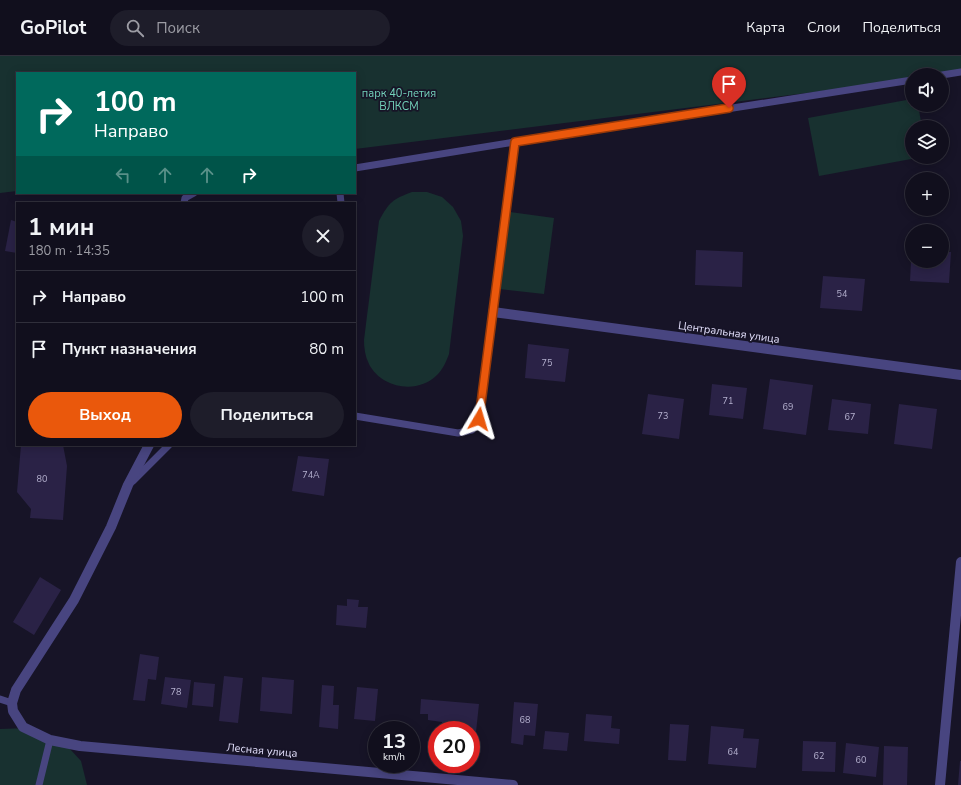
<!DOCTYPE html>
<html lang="ru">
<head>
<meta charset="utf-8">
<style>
	body { margin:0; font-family:"Nunito Sans",sans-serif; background:#1e1d2a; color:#f1f3f6; height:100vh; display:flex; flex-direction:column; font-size:15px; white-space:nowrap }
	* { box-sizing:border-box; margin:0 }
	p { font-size:13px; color:#9c9ca4 }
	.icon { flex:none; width:22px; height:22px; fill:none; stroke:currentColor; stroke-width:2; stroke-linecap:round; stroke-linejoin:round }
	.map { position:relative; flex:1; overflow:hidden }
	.sheet { position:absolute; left:16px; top:146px; width:340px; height:244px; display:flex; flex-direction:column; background:#110f1d; border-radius:0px; box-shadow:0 2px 10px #0003,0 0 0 1px #302f3b }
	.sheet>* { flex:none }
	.hud { position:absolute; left:16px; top:16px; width:340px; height:122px; border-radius:0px; box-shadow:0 2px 10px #0003,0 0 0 1px #302f3b; background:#00695c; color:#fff; overflow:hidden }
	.buttons { position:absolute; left:905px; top:12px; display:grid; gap:8px }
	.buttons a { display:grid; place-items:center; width:44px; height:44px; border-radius:50%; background:#110f1d; box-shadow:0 2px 10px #0003,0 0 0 1px #302f3b; font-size:20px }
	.speed { position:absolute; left:368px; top:665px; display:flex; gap:8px; font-size:20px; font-weight:700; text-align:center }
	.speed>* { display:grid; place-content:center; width:52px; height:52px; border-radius:50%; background:#110f1d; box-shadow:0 2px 10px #0003,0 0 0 1px #302f3b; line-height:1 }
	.speed small { font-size:10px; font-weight:400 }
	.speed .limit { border:6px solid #d22; background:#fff; color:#111 }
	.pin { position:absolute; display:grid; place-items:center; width:34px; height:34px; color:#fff; margin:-41px -17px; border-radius:50% 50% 50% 0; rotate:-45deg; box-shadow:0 0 4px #0007 }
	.pin .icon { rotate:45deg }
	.me { position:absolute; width:44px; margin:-22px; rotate:7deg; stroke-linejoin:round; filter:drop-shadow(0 0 3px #0008) }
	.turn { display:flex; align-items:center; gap:14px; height:84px; padding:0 12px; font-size:18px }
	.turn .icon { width:52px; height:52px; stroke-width:2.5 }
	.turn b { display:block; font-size:28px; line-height:34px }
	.lanes { display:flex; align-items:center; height:38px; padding:0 12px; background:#0003; justify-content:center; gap:20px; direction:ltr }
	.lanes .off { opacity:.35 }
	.round { display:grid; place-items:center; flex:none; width:42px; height:42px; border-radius:21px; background:#1e1d2a }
	.headline { display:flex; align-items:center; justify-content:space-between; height:68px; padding:0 12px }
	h1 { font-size:24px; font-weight:700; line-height:30px }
	.button { display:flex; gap:8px; margin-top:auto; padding:8px 12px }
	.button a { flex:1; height:46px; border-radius:24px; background:#ea580c; color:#fff; font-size:16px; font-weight:700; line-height:46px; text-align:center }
	.button a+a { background:#1e1d2a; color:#f1f3f6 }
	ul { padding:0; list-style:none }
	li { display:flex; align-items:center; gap:12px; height:52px; padding:0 12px; border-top:1px solid #302f3b }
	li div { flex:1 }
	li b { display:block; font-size:15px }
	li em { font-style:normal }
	header { display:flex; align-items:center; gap:24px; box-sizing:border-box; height:56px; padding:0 20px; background:#110f1d; border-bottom:1px solid #302f3b }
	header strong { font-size:19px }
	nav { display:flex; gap:22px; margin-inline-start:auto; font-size:14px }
	.search { width:280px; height:36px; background:#1e1d2a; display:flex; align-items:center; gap:10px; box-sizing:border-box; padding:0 14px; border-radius:22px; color:#9c9ca4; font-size:15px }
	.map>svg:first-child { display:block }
	.green { fill:#183130 }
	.building { fill:#2a2246 }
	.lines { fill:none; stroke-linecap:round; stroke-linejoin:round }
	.lane { stroke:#484580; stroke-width:7 }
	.street { stroke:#484580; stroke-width:10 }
	.route-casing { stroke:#983908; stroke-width:10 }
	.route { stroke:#ea580c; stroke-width:7 }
	.labels { text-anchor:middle; stroke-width:3.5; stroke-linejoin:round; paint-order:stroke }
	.number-label { font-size:9px; fill:#b4b0ce }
	.park-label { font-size:11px; fill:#73d2bb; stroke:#171427 }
	.street-label { font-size:11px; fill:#e2dffb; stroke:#171427 }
</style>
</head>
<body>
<header>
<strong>GoPilot</strong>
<div class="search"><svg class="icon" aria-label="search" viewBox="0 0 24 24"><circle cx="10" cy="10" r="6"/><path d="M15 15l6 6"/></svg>Поиск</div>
<nav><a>Карта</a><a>Слои</a><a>Поделиться</a></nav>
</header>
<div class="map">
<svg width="961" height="729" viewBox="0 0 961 729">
	<rect width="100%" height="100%" fill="#171427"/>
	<g class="green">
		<polygon points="0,0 961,0 961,18 942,19 912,19 912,24 355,93 355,17 17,17 17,135 0,137"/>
		<polygon points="912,43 912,49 918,49 922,71 912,71 912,101 922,101 819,120 808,62"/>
		<path d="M 412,136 L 427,136 L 442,141 L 453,151 L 461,165 L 463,180 L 449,298 C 446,306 443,313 437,319 C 417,339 381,332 369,308 C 365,300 364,292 364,284 L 379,165 C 389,146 393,143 412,136 Z"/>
		<polygon points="510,156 554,162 544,238 500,233"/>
		<polygon points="29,672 69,692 81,705 87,729 0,729 0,673"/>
	</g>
	<g class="building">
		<polygon points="11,164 17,166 17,197 5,195"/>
		<polygon points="696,194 743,196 742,231 695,229"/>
		<polygon points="942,196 951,196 949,227 910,225 911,205 942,205"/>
		<polygon points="823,220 865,223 862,255 820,252"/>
		<polygon points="528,288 569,293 565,326 525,322"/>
		<polygon points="770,323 813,329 806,379 763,373"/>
		<polygon points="712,328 747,332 743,363 709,359"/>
		<polygon points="648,338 684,343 679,383 642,378"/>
		<polygon points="832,343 871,348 868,378 828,374"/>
		<polygon points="899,348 937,353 932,393 894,388"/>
		<polygon points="21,389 63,389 67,410 63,464 30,462 31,453 17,436"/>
		<polygon points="298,400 329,403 324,440 292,435"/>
		<polygon points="40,521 61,534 34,579 13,566"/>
		<polygon points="347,543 359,544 358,551 368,551 366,572 336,569 337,549 347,550"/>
		<polygon points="140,598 159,601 156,624 148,623 145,645 133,644"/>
		<polygon points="224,620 243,622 238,667 219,665"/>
		<polygon points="165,621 191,624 187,652 161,648"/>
		<polygon points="262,621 294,624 292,658 260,655"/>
		<polygon points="194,626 215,628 213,651 192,649"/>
		<polygon points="322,629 334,630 333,649 339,649 338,673 319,671"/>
		<polygon points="357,631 378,633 375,665 354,663"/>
		<polygon points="421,643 479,648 476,676 471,675 471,674 456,674 442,673 442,666 428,664 428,658 420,658"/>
		<polygon points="514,646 538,648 535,680 524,679 523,689 511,687"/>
		<polygon points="586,658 612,660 611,672 620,673 619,688 584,685"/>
		<polygon points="670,668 689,669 686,705 668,704"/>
		<polygon points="711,670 744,673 743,682 759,683 756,712 708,708"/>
		<polygon points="545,675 569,677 567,695 543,693"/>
		<polygon points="803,685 836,686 835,716 802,715"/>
		<polygon points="846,687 879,691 876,721 843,717"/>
		<polygon points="884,690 908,691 907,729 883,729"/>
		<polygon points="960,705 961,705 961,729 958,729"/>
	</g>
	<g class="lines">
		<g class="lane">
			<polyline points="942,19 961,16"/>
			<polyline points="355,112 515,86"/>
			<polyline points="340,137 341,147"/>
			<polyline points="184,147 185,142 194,137"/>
			<polyline points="355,360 458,377 472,374 479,363 515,86 912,24"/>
			<polyline points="133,425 169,389"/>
			<polyline points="0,643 12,647"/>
			<polyline points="39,729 50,684"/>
		</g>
		<g class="street">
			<polyline points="493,256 961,319"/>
			<polyline points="149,389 128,429 111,471 74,544 16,634 12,647 13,655 23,671 50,684 80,690 513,729"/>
			<polyline points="940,729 961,506"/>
		</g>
	</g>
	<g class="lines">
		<defs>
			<polyline id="route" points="479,363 515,86 729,52"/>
		</defs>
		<use href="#route" class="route-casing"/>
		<use href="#route" class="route"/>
	</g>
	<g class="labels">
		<g class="number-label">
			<text x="842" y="241">54</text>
			<text x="547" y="310">75</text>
			<text x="728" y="348">71</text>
			<text x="788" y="354">69</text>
			<text x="663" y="363">73</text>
			<text x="850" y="364">67</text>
			<text x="311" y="422">74А</text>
			<text x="42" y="426">80</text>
			<text x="176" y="639">78</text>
			<text x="525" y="667">68</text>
			<text x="733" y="699">64</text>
			<text x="819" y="703">62</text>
			<text x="861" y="707">60</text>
		</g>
		<g class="park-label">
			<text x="399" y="41">парк 40-летия<tspan x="399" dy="13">ВЛКСМ</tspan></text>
		</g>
		<g class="street-label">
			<text transform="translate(729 276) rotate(8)" y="4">Центральная улица</text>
			<text transform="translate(262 694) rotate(5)" y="4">Лесная улица</text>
		</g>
	</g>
</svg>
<div class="buttons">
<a><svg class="icon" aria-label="sound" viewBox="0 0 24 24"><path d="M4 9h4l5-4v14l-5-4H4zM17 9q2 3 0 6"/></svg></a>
<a><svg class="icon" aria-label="layers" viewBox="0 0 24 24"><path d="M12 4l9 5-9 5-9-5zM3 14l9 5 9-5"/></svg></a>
<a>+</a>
<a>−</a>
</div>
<div class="speed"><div>13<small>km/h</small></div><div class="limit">20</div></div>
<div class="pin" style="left:729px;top:52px;background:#d93025"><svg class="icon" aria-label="arrive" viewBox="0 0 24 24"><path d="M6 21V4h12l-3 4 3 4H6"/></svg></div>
<svg class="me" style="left:479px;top:363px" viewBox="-20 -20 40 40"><path d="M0-17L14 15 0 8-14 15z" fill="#ea580c" stroke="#fff" stroke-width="4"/></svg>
<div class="hud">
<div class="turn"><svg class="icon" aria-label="right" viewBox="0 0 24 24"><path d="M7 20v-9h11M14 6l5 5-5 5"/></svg><div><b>100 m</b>Направо</div></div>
<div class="lanes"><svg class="icon off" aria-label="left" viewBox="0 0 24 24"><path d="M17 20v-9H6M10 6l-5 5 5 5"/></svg><svg class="icon off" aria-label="ahead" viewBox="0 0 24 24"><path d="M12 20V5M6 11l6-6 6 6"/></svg><svg class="icon off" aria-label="ahead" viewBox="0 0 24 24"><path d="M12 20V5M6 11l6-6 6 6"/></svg><svg class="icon" aria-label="right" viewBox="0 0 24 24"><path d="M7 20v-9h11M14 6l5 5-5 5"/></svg></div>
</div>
<section class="sheet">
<div class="headline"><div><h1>1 мин</h1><p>180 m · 14:35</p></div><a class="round"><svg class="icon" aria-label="close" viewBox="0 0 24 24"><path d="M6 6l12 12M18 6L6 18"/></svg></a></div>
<ul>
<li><svg class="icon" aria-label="right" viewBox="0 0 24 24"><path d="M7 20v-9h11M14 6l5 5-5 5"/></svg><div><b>Направо</b></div><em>100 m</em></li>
<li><svg class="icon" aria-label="arrive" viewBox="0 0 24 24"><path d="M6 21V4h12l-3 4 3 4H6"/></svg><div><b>Пункт назначения</b></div><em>80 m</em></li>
</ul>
<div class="button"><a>Выход</a><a>Поделиться</a></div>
</section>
</div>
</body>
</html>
